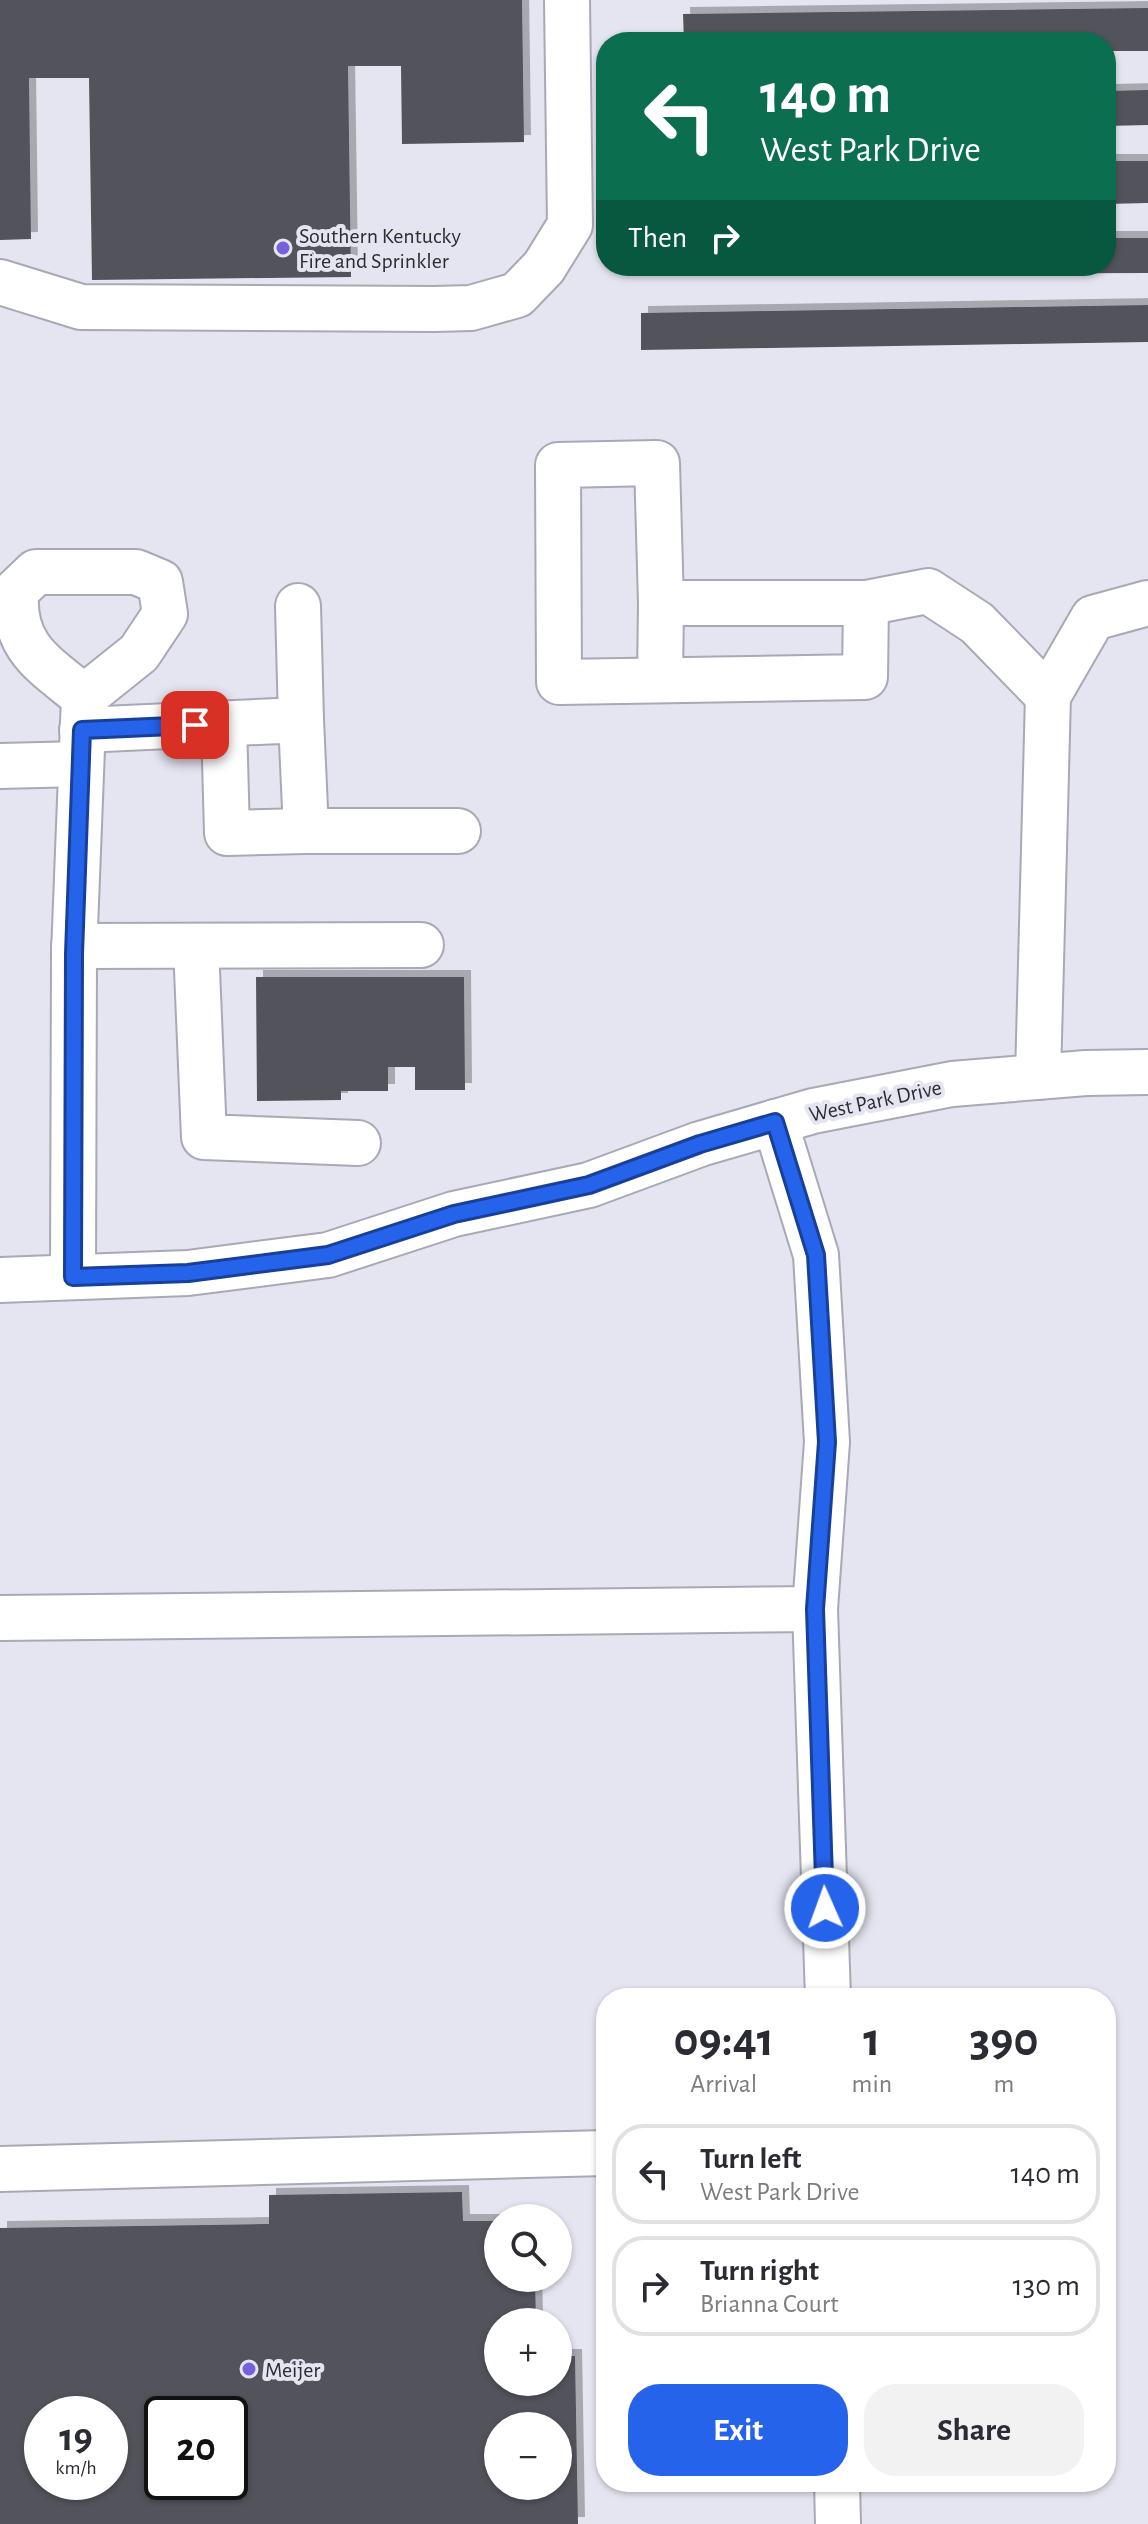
<!DOCTYPE html>
<html lang="en">
<head>
<meta charset="utf-8">
<style>
	body { margin:0; font-family:"Alegreya Sans",sans-serif; background:#f2f2f3; color:#2b2b33; height:100vh; display:flex; flex-direction:column; font-size:30px; white-space:nowrap }
	* { box-sizing:border-box; margin:0 }
	p { font-size:26px; color:#7c7c81 }
	.icon { flex:none; width:44px; height:44px; fill:none; stroke:currentColor; stroke-width:2; stroke-linecap:round; stroke-linejoin:round }
	.map { position:relative; flex:1; overflow:hidden }
	.side { position:absolute; left:596px; top:1988px; width:520px; height:504px; display:flex; flex-direction:column; background:#fff; border-radius:32px; box-shadow:0 2px 6px #0004 }
	.side>* { flex:none }
	.banner { position:absolute; left:596px; top:32px; width:520px; height:244px; border-radius:32px; box-shadow:0 2px 6px #0004; background:#0b6e4f; color:#fff; overflow:hidden }
	.fabs { position:absolute; left:484px; top:2204px; display:grid; gap:16px }
	.fabs a { display:grid; place-items:center; width:88px; height:88px; border-radius:50%; background:#fff; box-shadow:0 2px 6px #0004; font-size:40px }
	.speed { position:absolute; left:24px; top:2396px; display:flex; gap:16px; font-size:40px; font-weight:700; text-align:center }
	.speed>* { display:grid; place-content:center; width:104px; height:104px; border-radius:50%; background:#fff; box-shadow:0 2px 6px #0004; line-height:1 }
	.speed small { font-size:20px; font-weight:400 }
	.speed .limit { border:4px solid #111; border-radius:12px; background:#fff; color:#111 }
	.pin { position:absolute; display:grid; place-items:center; width:68px; height:68px; color:#fff; margin:-34px; border-radius:16px; box-shadow:0 4px 12px #0006 }
	.me { position:absolute; width:88px; margin:-44px; rotate:358deg; stroke-linejoin:round; filter:drop-shadow(0 0 6px #0008) }
	.turn { display:flex; align-items:center; gap:28px; height:168px; padding:0 32px; font-size:36px }
	.turn .icon { width:104px; height:104px; stroke-width:2.5 }
	.turn b { display:block; font-size:56px; line-height:68px }
	.then { display:flex; align-items:center; height:76px; padding:0 32px; background:#0003; gap:16px; font-size:30px }
	.eta { display:flex; justify-content:space-evenly; align-items:center; height:136px; text-align:center }
	.eta b { font-size:48px; font-weight:600; line-height:56px }
	.cta { display:flex; gap:16px; margin-top:auto; padding:16px 32px }
	.cta a { flex:1; height:92px; border-radius:32px; background:#2563eb; color:#fff; font-size:32px; font-weight:600; line-height:92px; text-align:center }
	.cta a+a { background:#f2f2f3; color:#2b2b33 }
	ul { padding:0; list-style:none }
	li { display:flex; align-items:center; gap:24px; height:100px; margin:0 16px 12px; padding:0 16px; border:4px solid #e1e1e2; border-radius:32px }
	li div { flex:1 }
	li b { display:block; font-size:30px }
	li em { font-style:normal }
	.map>svg:first-child { display:block }
	.building { fill:#53525c; fill-rule:evenodd; filter:url(#shadow) }
	.lines { fill:none; stroke-linecap:round; stroke-linejoin:round }
	.minor-casing { stroke:#a9a9b5; stroke-width:48 }
	.minor { stroke:#fff; stroke-width:44 }
	.route-casing { stroke:#184099; stroke-width:20 }
	.route { stroke:#2563eb; stroke-width:14 }
	.poi-dot { fill:#7660db; stroke:#e5e5f1; stroke-width:3 }
	.labels { text-anchor:middle; stroke-width:8; stroke-linejoin:round; paint-order:stroke }
	.poi-label { font-size:22px; fill:#2c2c31; stroke:#e5e5f1; text-anchor:start }
	.street-label { font-size:22px; fill:#2c2c31; stroke:#e5e5f1 }
</style>
</head>
<body>
<div class="map">
<svg width="1148" height="2524" viewBox="0 0 1148 2524">
	<defs>
		<filter id="shadow"><feDropShadow dx="7" dy="-7" stdDeviation="0" flood-color="#0004"/></filter>
	</defs>
	<rect width="100%" height="100%" fill="#e5e5f1"/>
	<g class="building">
		<polygon points="0,0 522,0 524,142 402,144 401,66 348,66 351,277 92,280 89,78 29,78 31,239 0,240"/>
		<polygon points="1148,8 1148,51 1106,51 1106,42 684,42 683,14"/>
		<polygon points="1148,90 1148,125 1106,126 1106,91"/>
		<polygon points="1106,161 1148,161 1148,203 1106,204"/>
		<polygon points="1106,238 1148,238 1148,273 685,275 685,266 1106,266"/>
		<polygon points="1148,305 1148,342 641,350 641,313"/>
		<polygon points="256,977 464,977 465,1090 415,1090 415,1067 388,1067 388,1091 341,1091 341,1100 257,1101"/>
		<path d="M 462,2192 L 463,2221 L 498,2221 L 498,2278 L 535,2278 L 536,2322 L 498,2322 L 498,2382 L 558,2382 L 558,2356 L 575,2356 L 578,2524 L 0,2524 L 0,2228 L 269,2224 L 269,2195 ZM 42,2414 L 110,2414 L 110,2482 L 42,2482 ZM 162,2414 L 230,2414 L 230,2482 L 162,2482 ZM 498,2426 L 558,2426 L 558,2486 L 498,2486 Z"/>
	</g>
	<g class="lines">
		<defs>
			<g id="minor">
				<polyline points="0,282 81,307 435,309 471,308 517,295 544,267 570,225 567,0"/>
				<path d="M 36,572 L 136,572 L 160,582 L 165,614 L 139,653 L 84,697 C 44,664 12,648 16,591 Z"/>
				<polyline points="866,603 865,677 559,682 558,465 657,463 661,603 866,603 928,591 977,623 1048,696"/>
				<polyline points="298,606 301,720"/>
				<polyline points="660,680 661,603"/>
				<polyline points="224,723 227,833 306,831"/>
				<polyline points="82,730 301,720 306,831 458,831"/>
				<polyline points="0,766 81,764"/>
				<polyline points="74,946 421,945"/>
				<polyline points="196,946 204,1137 358,1143"/>
				<polyline points="1038,1077 1048,696 1093,618 1148,603"/>
				<polyline points="775,1122 816,1255 827,1442 815,1609 828,1998"/>
				<polyline points="73,1277 74,954 84,697"/>
				<polyline points="0,1280 188,1273 328,1255 454,1214 589,1185 700,1144 813,1111 952,1084 1086,1073 1148,1072"/>
				<polyline points="0,1618 815,1609"/>
				<polyline points="0,2169 606,2153"/>
				<polyline points="837,2482 838,2524"/>
			</g>
		</defs>
		<use href="#minor" class="minor-casing"/>
		<use href="#minor" class="minor"/>
	</g>
	<g class="lines">
		<defs>
			<polyline id="route" points="195,725 82,730 74,954 73,1277 188,1273 328,1255 454,1214 589,1185 700,1144 775,1122 816,1255 827,1442 815,1609 825,1908"/>
		</defs>
		<use href="#route" class="route-casing"/>
		<use href="#route" class="route"/>
	</g>
	<g class="poi-dot">
		<circle cx="283" cy="248" r="8"/>
		<circle cx="249" cy="2369" r="8"/>
	</g>
	<g class="labels">
		<g class="poi-label">
			<text x="299" y="243">Southern Kentucky<tspan x="299" dy="25">Fire and Sprinkler</tspan></text>
			<text x="265" y="2377">Meijer</text>
		</g>
		<g class="street-label">
			<text transform="translate(875 1100) rotate(-12)" y="8">West Park Drive</text>
		</g>
	</g>
</svg>
<div class="fabs">
<a><svg class="icon" aria-label="search" viewBox="0 0 24 24"><circle cx="10" cy="10" r="6"/><path d="M15 15l6 6"/></svg></a>
<a>+</a>
<a>−</a>
</div>
<div class="speed"><div>19<small>km/h</small></div><div class="limit">20</div></div>
<div class="pin" style="left:195px;top:725px;background:#d93025"><svg class="icon" aria-label="arrive" viewBox="0 0 24 24"><path d="M6 21V4h12l-3 4 3 4H6"/></svg></div>
<svg class="me" style="left:825px;top:1908px" viewBox="-20 -20 40 40"><circle r="17" fill="#2563eb" stroke="#fff" stroke-width="3"/><path d="M0-11L8 9 0 5-8 9z" fill="#fff"/></svg>
<div class="banner">
<div class="turn"><svg class="icon" aria-label="left" viewBox="0 0 24 24"><path d="M17 20v-9H6M10 6l-5 5 5 5"/></svg><div><b>140 m</b>West Park Drive</div></div>
<div class="then">Then<svg class="icon" aria-label="right" viewBox="0 0 24 24"><path d="M7 20v-9h11M14 6l5 5-5 5"/></svg></div>
</div>
<section class="side">
<div class="eta">
<div><b>09:41</b><p>Arrival</p></div>
<div><b>1</b><p>min</p></div>
<div><b>390</b><p>m</p></div>
</div>
<ul>
<li><svg class="icon" aria-label="left" viewBox="0 0 24 24"><path d="M17 20v-9H6M10 6l-5 5 5 5"/></svg><div><b>Turn left</b><p>West Park Drive</p></div><em>140 m</em></li>
<li><svg class="icon" aria-label="right" viewBox="0 0 24 24"><path d="M7 20v-9h11M14 6l5 5-5 5"/></svg><div><b>Turn right</b><p>Brianna Court</p></div><em>130 m</em></li>
</ul>
<div class="cta"><a>Exit</a><a>Share</a></div>
</section>
</div>
</body>
</html>
